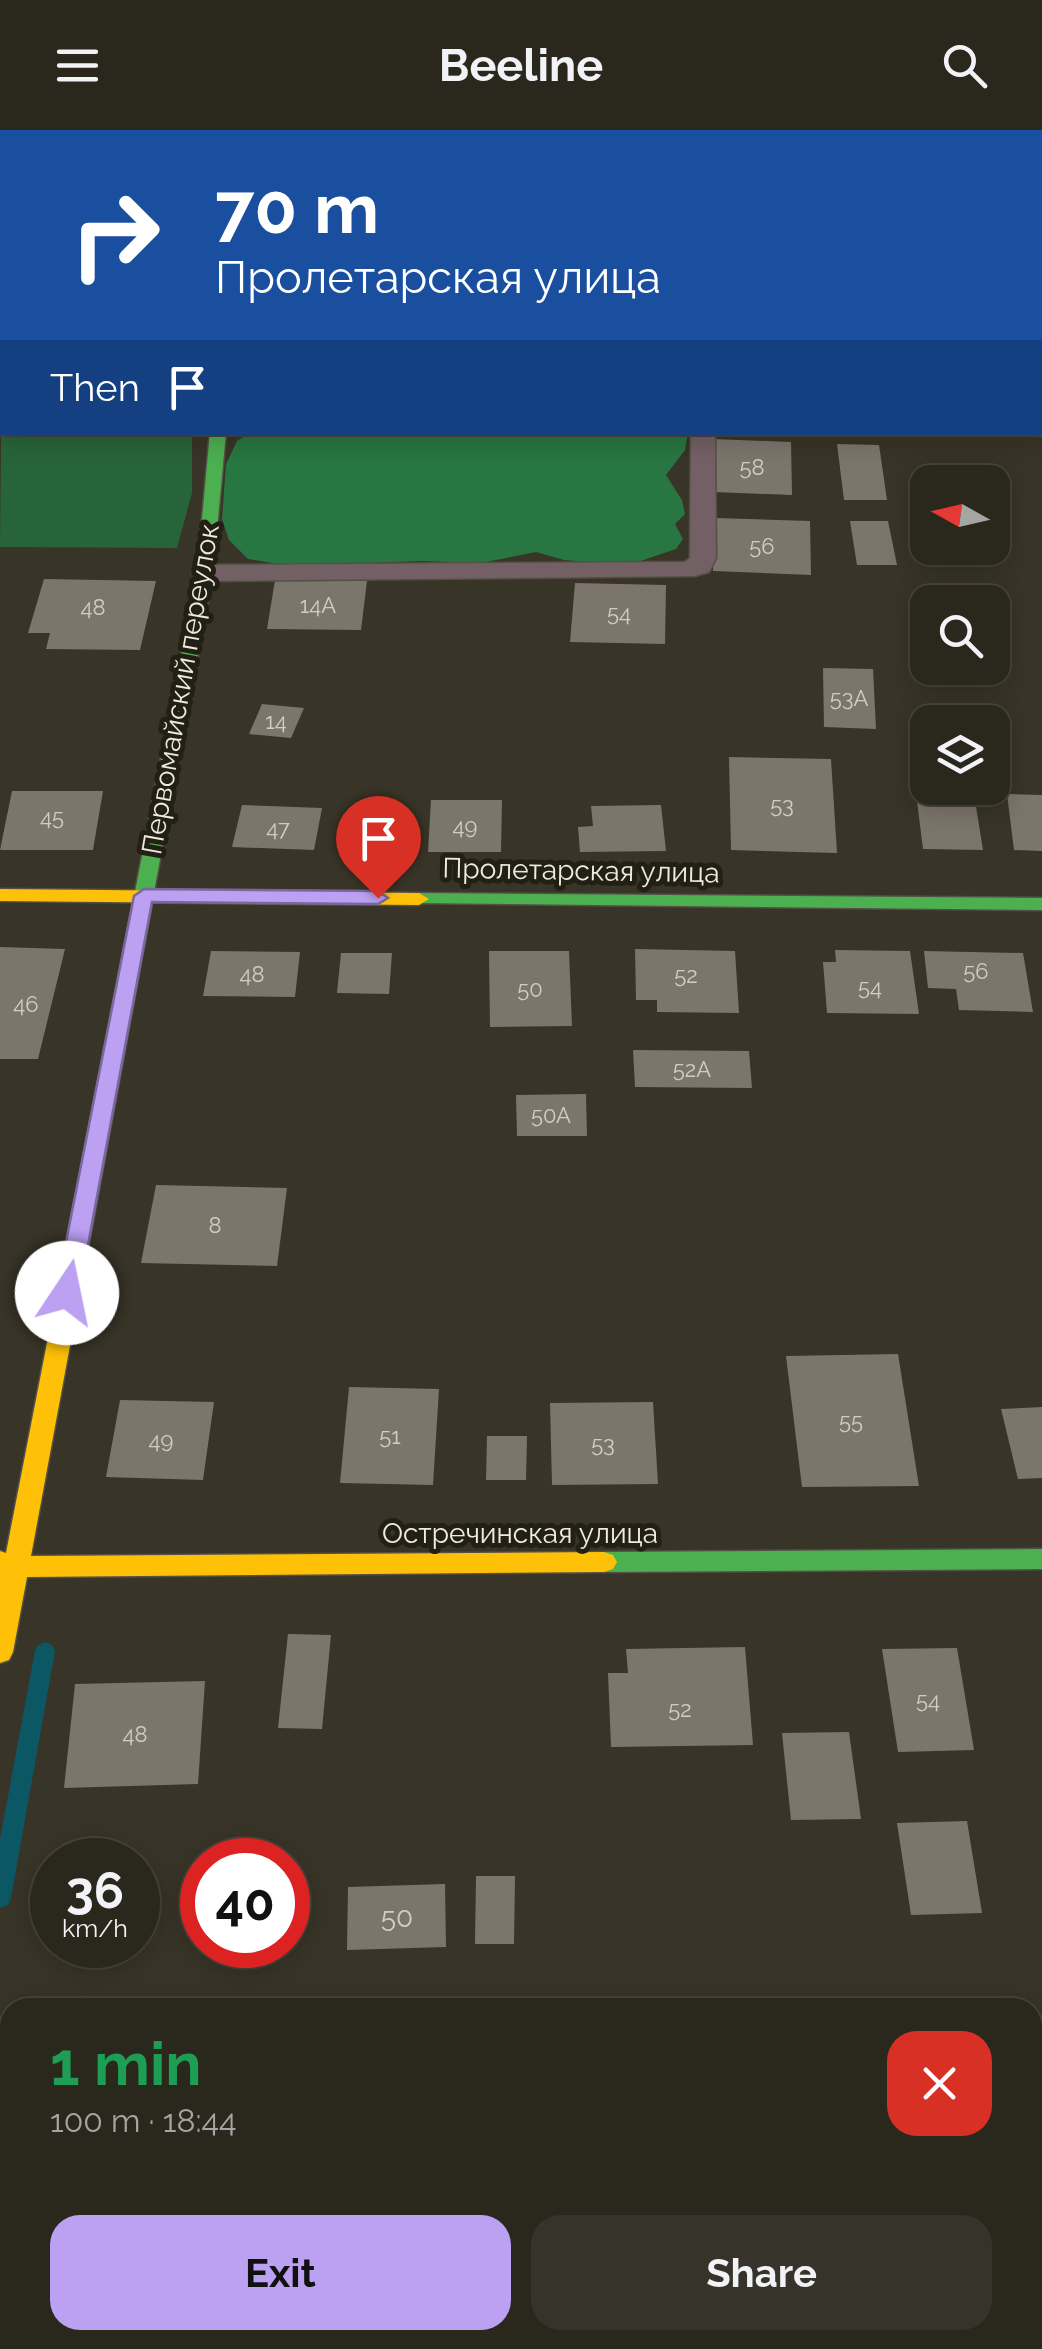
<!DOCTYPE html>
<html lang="en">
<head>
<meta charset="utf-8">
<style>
	body { margin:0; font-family:Raleway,sans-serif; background:#36332a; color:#f1f3f6; height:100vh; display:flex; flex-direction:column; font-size:38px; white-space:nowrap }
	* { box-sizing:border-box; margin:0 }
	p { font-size:32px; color:#a5a5a4 }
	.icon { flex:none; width:55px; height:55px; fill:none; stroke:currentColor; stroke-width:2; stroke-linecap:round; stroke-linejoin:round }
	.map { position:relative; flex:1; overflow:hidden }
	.details { position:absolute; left:0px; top:1868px; width:1042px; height:352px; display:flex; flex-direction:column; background:#2a271d; border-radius:30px 30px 0 0; box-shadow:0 5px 25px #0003,0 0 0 2px #46443b }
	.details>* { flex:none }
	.guide { position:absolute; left:0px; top:0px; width:1042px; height:305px; box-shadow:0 5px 25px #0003,0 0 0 2px #46443b; background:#1a4fa0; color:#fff; overflow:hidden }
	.needle { width:65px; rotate:278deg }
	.fabs { position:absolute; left:910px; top:335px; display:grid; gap:20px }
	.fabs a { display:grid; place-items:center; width:100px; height:100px; border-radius:20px; background:#2a271d; box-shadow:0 5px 25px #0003,0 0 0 2px #46443b; font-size:50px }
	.speed { position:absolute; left:30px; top:1708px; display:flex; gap:20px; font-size:50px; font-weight:700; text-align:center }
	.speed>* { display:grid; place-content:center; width:130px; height:130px; border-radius:50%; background:#2a271d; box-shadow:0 5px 25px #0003,0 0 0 2px #46443b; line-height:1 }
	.speed small { font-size:25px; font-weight:400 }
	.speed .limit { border:15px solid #d22; background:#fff; color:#111 }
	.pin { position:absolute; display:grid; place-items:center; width:85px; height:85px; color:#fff; margin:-102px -42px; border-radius:50% 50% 50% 0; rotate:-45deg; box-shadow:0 0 10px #0007 }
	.pin .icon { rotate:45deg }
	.me { position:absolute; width:110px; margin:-55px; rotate:11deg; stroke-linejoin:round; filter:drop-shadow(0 0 8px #0008) }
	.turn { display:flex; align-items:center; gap:35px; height:210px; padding:0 50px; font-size:45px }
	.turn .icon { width:130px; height:130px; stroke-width:2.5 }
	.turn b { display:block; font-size:70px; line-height:85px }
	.then { display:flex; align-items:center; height:95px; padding:0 50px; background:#0003; gap:20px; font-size:38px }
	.round { display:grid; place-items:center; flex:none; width:105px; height:105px; border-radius:30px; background:#36332a }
	.overview { display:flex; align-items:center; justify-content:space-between; height:170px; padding:0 50px }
	h1 { font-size:60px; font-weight:700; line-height:75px; color:#1e9e55 }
	.button { display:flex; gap:20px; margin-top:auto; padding:20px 50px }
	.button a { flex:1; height:115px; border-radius:30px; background:#bca0f2; color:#111; font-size:40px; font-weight:700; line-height:115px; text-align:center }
	.button a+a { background:#36332a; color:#f1f3f6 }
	header { display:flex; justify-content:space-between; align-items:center; height:130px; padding:0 50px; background:#2a271d; font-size:45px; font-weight:700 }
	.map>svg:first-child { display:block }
	.green { fill:#276439 }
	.forest { fill:#287641 }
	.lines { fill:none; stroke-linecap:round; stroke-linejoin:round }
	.stream { fill:#0b5864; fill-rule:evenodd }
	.building { fill:#7c756c }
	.lane-casing { stroke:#535046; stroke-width:3 }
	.street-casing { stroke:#535046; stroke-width:3 }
	.fast-casing { stroke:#535046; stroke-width:3 }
	.slow-casing { stroke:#535046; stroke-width:3 }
	.jam-casing { stroke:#535046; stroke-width:3 }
	.lane { fill:#736064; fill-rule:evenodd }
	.street { fill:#736064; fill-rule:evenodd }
	.fast { fill:#4caf50; fill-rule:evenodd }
	.slow { fill:#ffc107; fill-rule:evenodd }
	.jam { fill:#c62828; fill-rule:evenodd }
	.route { fill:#bca0f2; stroke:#7a689d; stroke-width:2.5 }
	.labels { text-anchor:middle; stroke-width:10; stroke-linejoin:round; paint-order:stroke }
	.number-label { font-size:22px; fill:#d2cdc1 }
	.street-label { font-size:28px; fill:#eeeadd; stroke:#221f15 }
	.near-number-label { font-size:28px; fill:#d2cdc1 }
</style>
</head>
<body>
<header><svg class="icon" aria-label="menu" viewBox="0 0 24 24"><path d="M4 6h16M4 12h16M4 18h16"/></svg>Beeline<svg class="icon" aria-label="search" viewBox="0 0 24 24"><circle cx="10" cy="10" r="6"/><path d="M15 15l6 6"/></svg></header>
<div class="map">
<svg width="1042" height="2219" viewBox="0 0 1042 2219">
	<rect width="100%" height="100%" fill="#383427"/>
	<polygon class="green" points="2,218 2,302 192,303 192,363 177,418 0,417"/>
	<polygon class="forest" points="249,303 688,302 685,320 666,345 682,370 685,384 675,394 683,409 676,419 629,435 564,430 536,422 481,433 421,431 291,436 248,429 229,410 222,389 226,334 237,311"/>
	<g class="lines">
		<polygon class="stream" points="45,1512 52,1515 55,1521 11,1768 8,1775 0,1778 0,1709 35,1521 38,1515"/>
	</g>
	<g class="building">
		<polygon points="714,309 791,312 792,365 713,362"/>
		<polygon points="837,314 879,315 887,370 844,370"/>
		<polygon points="715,388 810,391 811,445 713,441"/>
		<polygon points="850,391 888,391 897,435 857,435"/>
		<polygon points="44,449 156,451 140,520 46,519 50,503 28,503"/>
		<polygon points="275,450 367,451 361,500 267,499"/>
		<polygon points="575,453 666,455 665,514 570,512"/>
		<polygon points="823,538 873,539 876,599 824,597"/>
		<polygon points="262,574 304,578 291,608 249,604"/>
		<polygon points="729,627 831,629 837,723 731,720"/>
		<polygon points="913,639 928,639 928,658 973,658 983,720 923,719"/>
		<polygon points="12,661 103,661 93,720 0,720"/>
		<polygon points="1007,664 1042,665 1042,721 1014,720"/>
		<polygon points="431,670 502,670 501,722 428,722"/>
		<polygon points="242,675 322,678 314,720 232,717"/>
		<polygon points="661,675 666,721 580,722 578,697 593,696 591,676"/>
		<polygon points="0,817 65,819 38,929 0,929"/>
		<polygon points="635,819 735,821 739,883 657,882 657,870 636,870"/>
		<polygon points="835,820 910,821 919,884 827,883 823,832 836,832"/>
		<polygon points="211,821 300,822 295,867 203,866"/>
		<polygon points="489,821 569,821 572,896 490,897"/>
		<polygon points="924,821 1023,823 1033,882 959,880 956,859 928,858"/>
		<polygon points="341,823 392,823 389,864 337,863"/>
		<polygon points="633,920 749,921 752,958 635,957"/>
		<polygon points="586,964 587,1006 517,1006 516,965"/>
		<polygon points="156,1055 287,1058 277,1136 141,1133"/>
		<polygon points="898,1224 919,1356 802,1357 786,1226"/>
		<polygon points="349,1257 439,1259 433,1355 340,1353"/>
		<polygon points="120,1270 214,1272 203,1350 106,1347"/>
		<polygon points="653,1272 658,1354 552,1355 550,1273"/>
		<polygon points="1042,1277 1042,1348 1018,1349 1001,1279"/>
		<polygon points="487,1306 527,1306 526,1350 486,1350"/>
		<polygon points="288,1504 331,1505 322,1599 278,1598"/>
		<polygon points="745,1517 753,1615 611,1617 608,1543 628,1543 626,1519"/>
		<polygon points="957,1518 974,1620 898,1622 882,1519"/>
		<polygon points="205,1551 198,1654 64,1658 75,1554"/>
		<polygon points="849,1602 861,1689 791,1690 782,1603"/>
		<polygon points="967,1691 982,1783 911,1785 897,1693"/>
		<polygon points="476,1746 515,1746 514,1814 475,1814"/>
		<polygon points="445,1754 446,1817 347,1820 348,1757"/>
	</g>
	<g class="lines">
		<defs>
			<polygon id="lane" points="691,302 715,302 716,428 709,442 695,446 205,451 192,443 205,435 685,432 690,428"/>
			<rect id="street" x="255" y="0" width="32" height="2"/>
			<g id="fast">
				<polygon points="210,302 226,302 213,443 134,870 124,877 114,870 197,443"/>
				<polygon points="419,763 1042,768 1042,780 412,773 409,769 412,765"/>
				<polygon points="1042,1419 1042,1439 604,1442 595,1439 591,1432 595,1425 604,1422"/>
			</g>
			<g id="slow">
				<rect x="0" y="200" width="2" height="9"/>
				<polygon points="0,759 419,763 429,769 419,775 0,771"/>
				<polygon points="124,863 134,870 31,1426 604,1422 613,1425 617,1432 613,1439 604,1442 27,1447 13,1522 9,1530 0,1533 0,1421 6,1423 114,870"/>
			</g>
			<rect id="jam" x="1040" y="212" width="2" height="8"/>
		</defs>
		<use href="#lane" class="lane-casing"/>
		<use href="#street" class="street-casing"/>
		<use href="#fast" class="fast-casing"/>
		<use href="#slow" class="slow-casing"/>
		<use href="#jam" class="jam-casing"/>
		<use href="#lane" class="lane"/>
		<use href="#street" class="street"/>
		<use href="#fast" class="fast"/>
		<use href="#slow" class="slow"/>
		<use href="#jam" class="jam"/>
	</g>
	<polygon class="route" points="144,759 378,761 388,768 378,774 152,772 79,1163 67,1171 56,1163 134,766"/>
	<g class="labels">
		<g class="number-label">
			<text x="752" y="345">58</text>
			<text x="762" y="424">56</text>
			<text x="318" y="483">14А</text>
			<text x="93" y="485">48</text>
			<text x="619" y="491">54</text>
			<text x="849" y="576">53А</text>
			<text x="276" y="599">14</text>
			<text x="782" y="683">53</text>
			<text x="52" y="695">45</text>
			<text x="465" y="704">49</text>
			<text x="278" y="706">47</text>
			<text x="976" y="849">56</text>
			<text x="252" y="852">48</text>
			<text x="686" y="853">52</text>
			<text x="870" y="865">54</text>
			<text x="530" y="867">50</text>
			<text x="26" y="882">46</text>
			<text x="692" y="947">52А</text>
			<text x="551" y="993">50А</text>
			<text x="215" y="1103">8</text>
			<text x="851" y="1299">55</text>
			<text x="390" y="1314">51</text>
			<text x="161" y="1318">49</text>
			<text x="603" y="1322">53</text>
			<text x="928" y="1578">54</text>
			<text x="680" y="1587">52</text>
			<text x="135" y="1612">48</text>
		</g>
		<g class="street-label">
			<text transform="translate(180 559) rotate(-80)" y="10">Первомайский переулок</text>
			<text transform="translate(581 740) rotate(1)" y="10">Пролетарская улица</text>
			<text x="520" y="1413">Остречинская улица</text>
		</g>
		<g class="near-number-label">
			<text x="397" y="1797">50</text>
		</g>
	</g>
</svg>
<div class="fabs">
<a><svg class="needle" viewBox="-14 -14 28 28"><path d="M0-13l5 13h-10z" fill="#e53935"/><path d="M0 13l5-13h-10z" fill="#a5a5a4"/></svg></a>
<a><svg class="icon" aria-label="search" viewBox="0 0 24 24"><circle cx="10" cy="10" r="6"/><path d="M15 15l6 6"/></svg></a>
<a><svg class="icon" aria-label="layers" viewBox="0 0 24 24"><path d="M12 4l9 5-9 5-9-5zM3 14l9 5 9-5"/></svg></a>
</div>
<div class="speed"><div>36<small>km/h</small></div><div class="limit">40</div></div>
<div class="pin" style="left:378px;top:768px;background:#d93025"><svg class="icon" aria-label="arrive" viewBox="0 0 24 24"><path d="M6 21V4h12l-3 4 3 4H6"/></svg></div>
<svg class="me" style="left:67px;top:1163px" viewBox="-20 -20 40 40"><circle r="19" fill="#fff"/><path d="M0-13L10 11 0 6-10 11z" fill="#bca0f2"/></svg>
<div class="guide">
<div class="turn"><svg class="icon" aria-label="right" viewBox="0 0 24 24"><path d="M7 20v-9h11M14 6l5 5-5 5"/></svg><div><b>70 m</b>Пролетарская улица</div></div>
<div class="then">Then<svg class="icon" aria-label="arrive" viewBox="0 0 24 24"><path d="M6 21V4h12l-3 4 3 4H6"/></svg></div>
</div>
<section class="details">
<div class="overview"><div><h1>1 min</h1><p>100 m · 18:44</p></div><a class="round" style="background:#d93025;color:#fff"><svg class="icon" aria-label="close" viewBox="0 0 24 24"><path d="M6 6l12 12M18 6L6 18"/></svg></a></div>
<div class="button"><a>Exit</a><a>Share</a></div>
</section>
</div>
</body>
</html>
